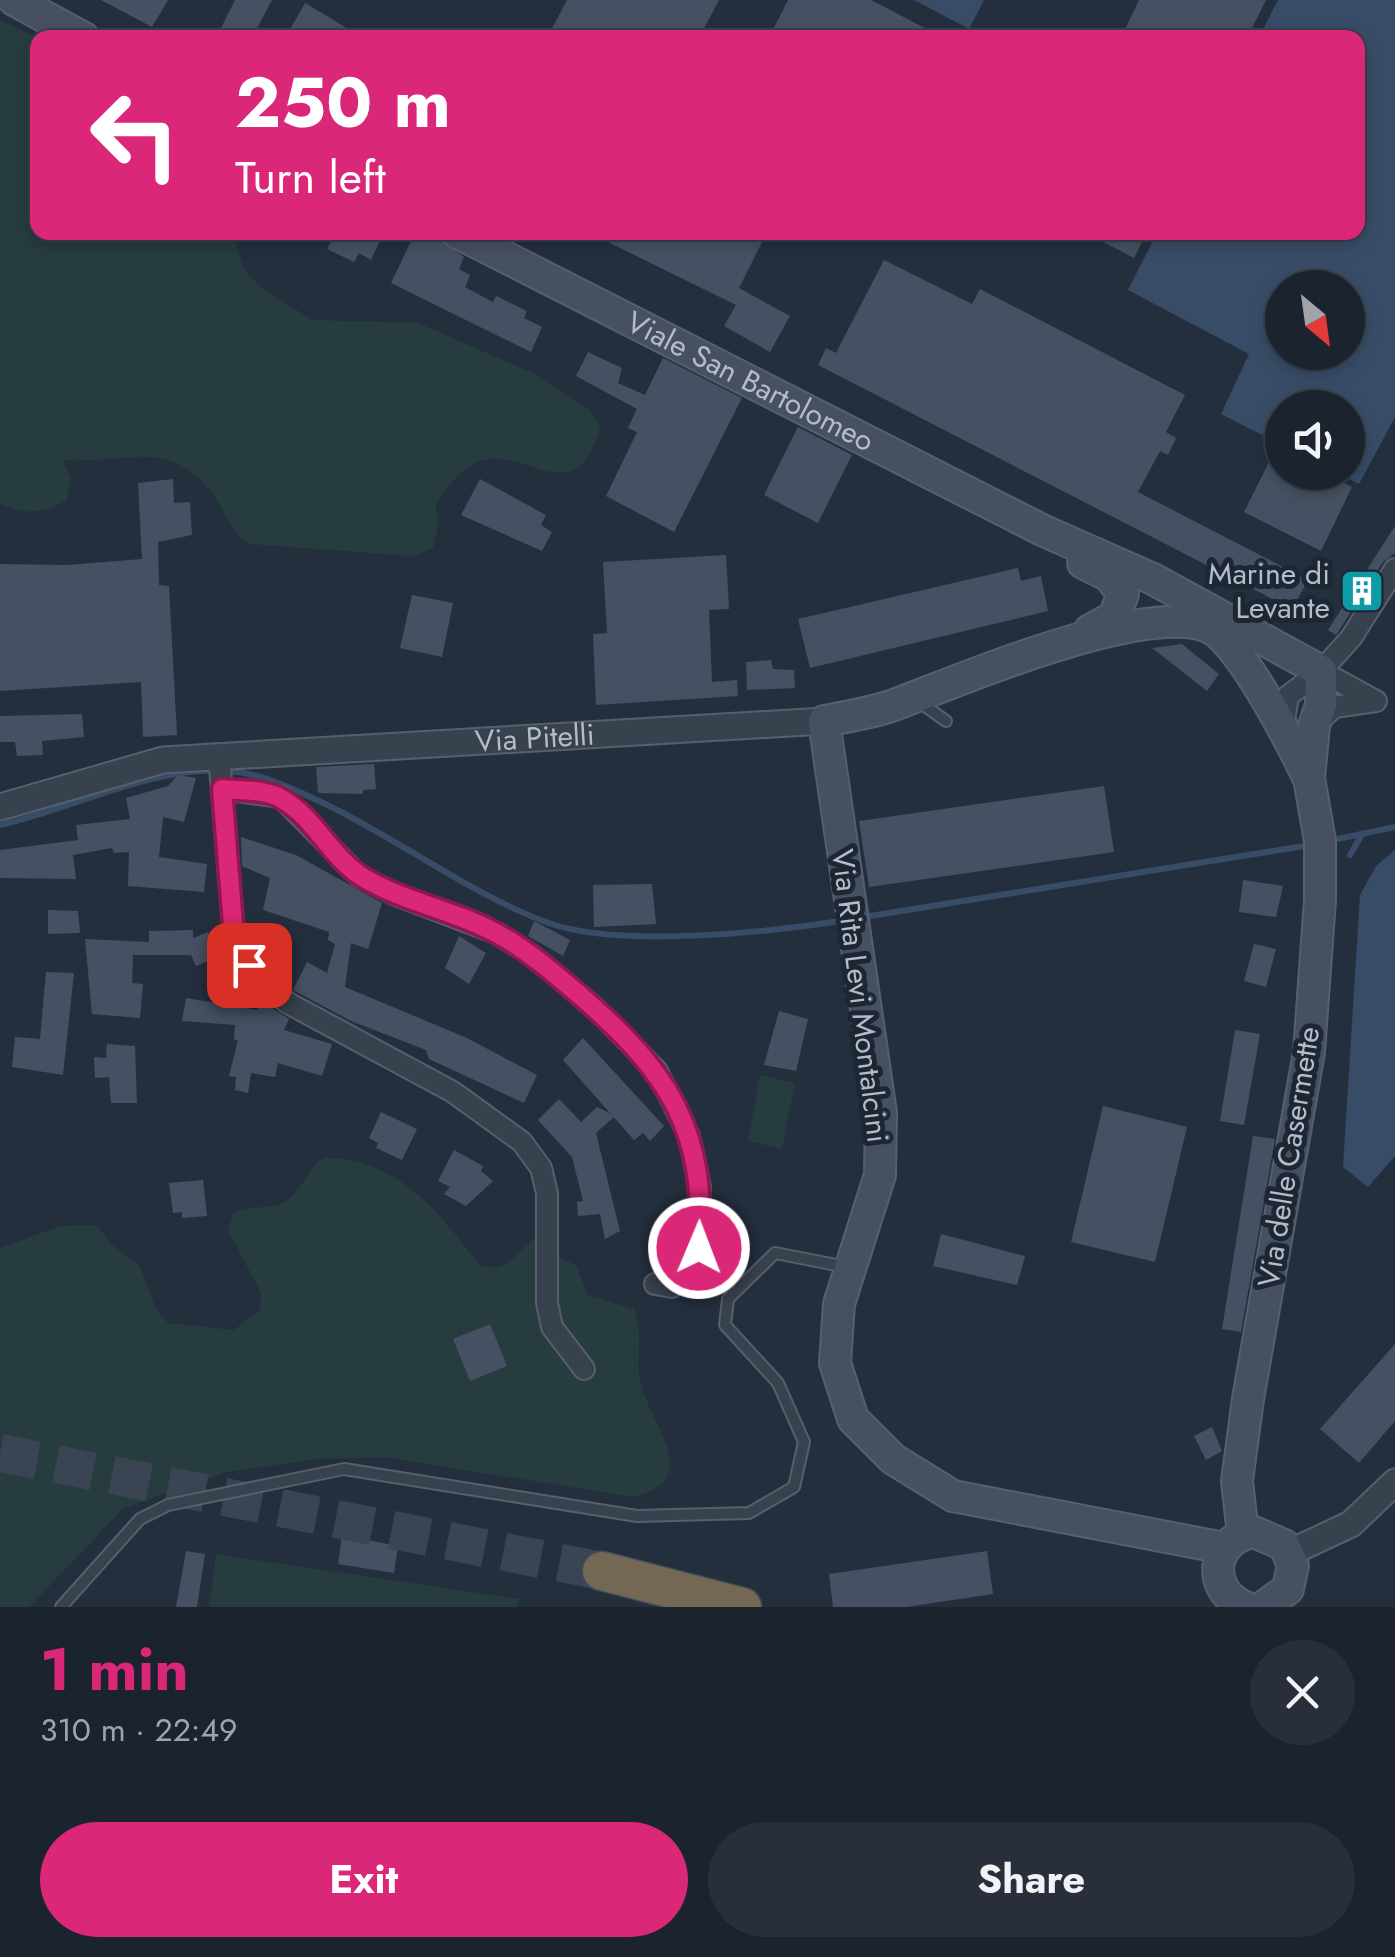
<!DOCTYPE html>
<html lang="en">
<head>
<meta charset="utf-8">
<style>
	body { margin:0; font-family:Jost,sans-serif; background:#282f3a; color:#f1f3f6; height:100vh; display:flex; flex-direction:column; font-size:38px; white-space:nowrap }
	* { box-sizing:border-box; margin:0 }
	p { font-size:32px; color:#a0a4aa }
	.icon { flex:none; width:55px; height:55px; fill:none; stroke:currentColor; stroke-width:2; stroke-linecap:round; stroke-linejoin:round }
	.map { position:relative; height:1607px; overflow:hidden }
	.sheet { display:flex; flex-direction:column; background:#1b232e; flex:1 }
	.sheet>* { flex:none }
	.guide { position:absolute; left:30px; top:30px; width:1335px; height:210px; border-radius:20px; box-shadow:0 5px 15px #0003,0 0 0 2px #39404a; background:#db2777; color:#fff; overflow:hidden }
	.needle { width:65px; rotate:151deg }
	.tools { position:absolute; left:1265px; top:270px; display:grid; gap:20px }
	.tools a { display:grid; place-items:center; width:100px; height:100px; border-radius:50%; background:#1b232e; box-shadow:0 5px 15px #0003,0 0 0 2px #39404a; font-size:50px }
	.pin { position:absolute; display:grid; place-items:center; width:85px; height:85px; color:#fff; margin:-42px; border-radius:20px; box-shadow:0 5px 15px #0006 }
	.me { position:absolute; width:110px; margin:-55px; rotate:1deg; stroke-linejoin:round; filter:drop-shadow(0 0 8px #0008) }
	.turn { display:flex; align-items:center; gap:35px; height:210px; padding:0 40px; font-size:45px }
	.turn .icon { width:130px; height:130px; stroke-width:2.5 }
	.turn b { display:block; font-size:70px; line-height:85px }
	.round { display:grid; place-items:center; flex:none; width:105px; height:105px; border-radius:52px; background:#282f3a }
	.headline { display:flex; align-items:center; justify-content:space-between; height:170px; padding:0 40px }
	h1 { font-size:60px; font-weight:700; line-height:75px; color:#db2777 }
	.cta { display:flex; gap:20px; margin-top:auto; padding:20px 40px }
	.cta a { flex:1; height:115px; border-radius:60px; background:#db2777; color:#fff; font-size:40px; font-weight:700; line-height:115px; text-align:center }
	.cta a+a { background:#282f3a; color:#f1f3f6 }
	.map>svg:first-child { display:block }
	.green { fill:#263c3f }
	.water { fill:#394c67; fill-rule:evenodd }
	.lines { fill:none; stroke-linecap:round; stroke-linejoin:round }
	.stream { stroke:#394c67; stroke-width:6 }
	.building { fill:#455162 }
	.motorway-tunnel { stroke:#3a4453; stroke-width:38; stroke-dasharray:38 19; stroke-linecap:butt }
	.service-casing { stroke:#565f6c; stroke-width:14 }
	.minor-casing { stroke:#565f6c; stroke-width:24 }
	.tertiary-casing { stroke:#565f6c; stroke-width:29 }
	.secondary-casing { stroke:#565f6c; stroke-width:34 }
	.motorway-casing { stroke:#434c59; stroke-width:41 }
	.service { stroke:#38414e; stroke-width:10 }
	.minor { stroke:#38414e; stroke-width:20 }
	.tertiary { stroke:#38414e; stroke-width:25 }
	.secondary { stroke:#465061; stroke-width:30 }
	.motorway { stroke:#746855; stroke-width:38 }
	.route-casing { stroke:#8e194d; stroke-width:25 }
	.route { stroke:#db2777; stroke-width:18 }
	.labels { text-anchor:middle; stroke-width:10; stroke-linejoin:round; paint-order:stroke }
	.street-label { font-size:30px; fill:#b4bcc9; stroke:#1d2633 }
	.poi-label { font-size:30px; fill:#b4bcc9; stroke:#1d2633; text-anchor:end }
</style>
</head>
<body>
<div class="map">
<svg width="1395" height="1607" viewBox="0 0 1395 1607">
	<rect width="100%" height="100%" fill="#242f3e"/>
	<g class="green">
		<path d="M 0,20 L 37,38 L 38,232 L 233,233 L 243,268 L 258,285 L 312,320 L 418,323 L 537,375 L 590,410 L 600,428 C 577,508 535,456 490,459 C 466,461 448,485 436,504 L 438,526 L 433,548 L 412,556 L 250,544 C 227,529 225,509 209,489 C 167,437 120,465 63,460 L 71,479 L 67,500 C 42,514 26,515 0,504 Z"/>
		<polygon points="760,1075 795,1083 782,1149 748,1141"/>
		<path d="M 324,1158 C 397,1157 441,1214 480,1266 C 514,1274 517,1244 546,1233 L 561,1259 L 576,1265 L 588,1295 L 634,1309 C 645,1335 634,1359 641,1385 C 652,1426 705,1482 632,1497 L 386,1457 L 316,1459 L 226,1472 L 124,1508 L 29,1607 L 0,1607 L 0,1248 L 61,1226 L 96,1225 L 113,1246 L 139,1264 L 157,1311 L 168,1323 L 234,1330 L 260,1310 L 261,1293 L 228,1230 L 233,1214 C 250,1204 264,1210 280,1204 C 300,1197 306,1169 324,1158 Z"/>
		<polygon points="216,1554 519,1599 517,1607 209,1607"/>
	</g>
	<g class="water">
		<polygon points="914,0 984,0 969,29"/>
		<path d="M 1278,0 L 1395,0 L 1395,417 L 1359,484 L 1337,473 L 1348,472 L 1348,408 L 1282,408 L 1282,445 L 1221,414 L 1249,354 L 1128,290 L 1157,233 L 1358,232 L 1358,38 L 1259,37 ZM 1282,288 L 1348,288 L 1348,352 L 1282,352 Z"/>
		<polygon points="1395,850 1395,1156 1368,1187 1343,1167 1360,895 1376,866"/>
	</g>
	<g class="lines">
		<g class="stream">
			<path d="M 0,825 C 73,809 151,766 227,771 C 261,773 289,787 319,801 C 396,837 468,893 546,922 C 616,949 772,932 847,920"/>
			<polyline points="1328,841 1395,827"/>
			<polyline points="1350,855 1361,836"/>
			<polyline points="864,917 1310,845"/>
		</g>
	</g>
	<g class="building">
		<polygon points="101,0 168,0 152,27"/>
		<polygon points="235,0 272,0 252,38 216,38"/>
		<polygon points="567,0 719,0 699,38 547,38"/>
		<polygon points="788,0 871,0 944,38 769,38"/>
		<polygon points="1139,0 1266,0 1247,38 1121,38"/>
		<polygon points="305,3 332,19 362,38 285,38"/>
		<polygon points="337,232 384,232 371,260 359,253 354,262 327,249"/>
		<polygon points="615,232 767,232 739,288 790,316 770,352 724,326 736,305 610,243"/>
		<polygon points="1084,232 1147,232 1134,258"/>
		<polygon points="430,233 464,257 459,269 470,275 465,287 493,302 496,296 527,311 524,318 542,327 531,352 391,283 414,235 425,242"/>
		<polygon points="884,260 972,304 980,289 1185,395 1166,432 1176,438 1168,455 1160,451 1138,492 1308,580 1292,609 818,365 826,348 836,353"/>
		<polygon points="588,352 622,368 618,383 645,395 663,358 742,398 674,532 606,496 637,432 628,428 637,409 576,376"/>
		<polygon points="798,427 852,455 818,523 764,495"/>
		<polygon points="1282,436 1282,472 1324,472 1352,487 1321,551 1244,512"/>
		<polygon points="173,479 174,503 190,502 192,535 158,542 159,585 169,586 177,735 143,737 141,682 0,691 0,564 67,565 142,559 138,483"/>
		<polygon points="480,479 546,515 541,525 552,532 542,551 461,515"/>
		<polygon points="1395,526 1395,553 1383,562 1336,635 1328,630"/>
		<polygon points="726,555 729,609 709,610 712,682 737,680 738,696 596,705 593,634 607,633 603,562"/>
		<polygon points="1018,568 1021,581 1041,576 1048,611 810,668 798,619"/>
		<polygon points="412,595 453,603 442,657 400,648"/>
		<polygon points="1182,644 1219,674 1207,691 1152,648"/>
		<polygon points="771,660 773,669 794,670 795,688 747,690 746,662"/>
		<polygon points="82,714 84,737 42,741 43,755 17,756 15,742 0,742 0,716"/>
		<polygon points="374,764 376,789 363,790 363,794 318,793 316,767"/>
		<polygon points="178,775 196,778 184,822 163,817 159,857 207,864 204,892 128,886 129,852 114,853 112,848 73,855 76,879 0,878 0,850 78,840 76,825 130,819 126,798 168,786"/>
		<polygon points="1104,786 1114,852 869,887 859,821"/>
		<polygon points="241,837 296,855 382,903 368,949 351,943 345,987 467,1038 537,1075 524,1103 429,1059 426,1050 351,1021 293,990 307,962 327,973 335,944 328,940 329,932 263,910 270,878 242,866"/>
		<polygon points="1243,880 1283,886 1276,917 1239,912"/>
		<polygon points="652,884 656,924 594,927 593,885"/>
		<polygon points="48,910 78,911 80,933 48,934"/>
		<polygon points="534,921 570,940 563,956 528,936"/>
		<polygon points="193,930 193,938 208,932 218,957 196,966 191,955 133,955 132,983 143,984 140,1018 92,1014 85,939 149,942 149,931"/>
		<polygon points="459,936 486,953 469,984 445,968"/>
		<polygon points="1254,944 1276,949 1266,987 1244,981"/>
		<polygon points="46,972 74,973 63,1075 12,1067 15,1037 40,1039"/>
		<polygon points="186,998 257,1010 261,1002 272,1008 289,1019 284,1030 332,1044 322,1076 278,1063 275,1077 251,1073 248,1093 235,1090 236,1077 229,1076 238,1040 234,1040 235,1025 182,1021"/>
		<polygon points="779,1011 808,1019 796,1071 764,1065"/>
		<polygon points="1235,1030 1260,1034 1244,1125 1220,1121"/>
		<polygon points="583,1038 664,1126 650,1141 643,1133 634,1140 563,1060"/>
		<polygon points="107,1044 135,1046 137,1103 111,1103 109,1077 95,1078 94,1057 106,1058"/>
		<polygon points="559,1099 581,1122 597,1107 615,1116 596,1133 620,1231 605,1239 600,1214 578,1216 577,1202 583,1201 572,1157 538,1120"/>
		<polygon points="1103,1106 1187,1127 1155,1262 1071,1242"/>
		<polygon points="381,1112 417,1129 402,1160 376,1148 378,1143 369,1138"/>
		<polygon points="1253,1136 1275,1139 1241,1332 1222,1329"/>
		<polygon points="454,1150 483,1166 481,1171 493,1181 466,1206 444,1194 450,1187 438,1181"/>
		<polygon points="203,1180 207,1216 182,1218 182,1212 173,1213 169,1183"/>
		<polygon points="941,1234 1025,1256 1017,1285 933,1266"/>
		<polygon points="490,1324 507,1366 470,1381 453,1339"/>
		<polygon points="1395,1344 1395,1421 1359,1463 1320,1429"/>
		<polygon points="1212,1427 1222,1451 1206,1460 1194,1436"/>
		<polygon points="342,1535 398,1546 394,1573 338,1564"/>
		<polygon points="186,1551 205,1554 197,1607 176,1607"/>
		<polygon points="987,1551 993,1594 906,1607 833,1607 829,1574"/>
	</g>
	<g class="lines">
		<polyline class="motorway-tunnel" points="0,1453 602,1571"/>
		<defs>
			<g id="service">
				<polyline points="918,701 946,721"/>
				<polyline points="61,1607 140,1519 168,1505 344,1469 637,1516 749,1513 794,1487 804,1442 778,1383 725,1325 728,1299 775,1253 847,1267"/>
			</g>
			<g id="minor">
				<polyline points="1321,671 1374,700"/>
				<polyline points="1315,725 1334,707 1376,701"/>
				<polyline points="1283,726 1288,696 1321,671 1351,638 1395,569"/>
				<polyline points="219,756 233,924 257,979 288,1003 453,1092 522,1142 541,1168 547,1193 547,1303 552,1327 584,1369"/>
				<polyline points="222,789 281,797 359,876 396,895 496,933 530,954 593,1006 657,1071 689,1136 700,1187 699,1249 693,1269 672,1287 655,1284"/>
			</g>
			<g id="tertiary">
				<path id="s1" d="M 0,807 L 163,760 L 824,721"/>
				<polyline points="1289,1553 1351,1524 1395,1482"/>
			</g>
			<g id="secondary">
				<polyline points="14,0 84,38"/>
				<path id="s2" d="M 456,232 L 1042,530 L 1153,579 L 1321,671 L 1321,705 L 1314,726 L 1309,778 L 1320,841 L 1320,900 L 1309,1052 L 1248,1399 L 1237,1481 L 1243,1534"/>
				<polyline points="1083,563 1109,576 1123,594 1114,617 1090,630"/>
				<path d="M 1224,1548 L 953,1496 L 893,1459 L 853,1419 L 835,1363 L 839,1304 L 880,1175 L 881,1113 L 824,721 C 846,717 870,713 891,706 C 950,685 1169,588 1219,634 C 1249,661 1290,740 1308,777"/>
				<path d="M 1245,1607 C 1205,1590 1211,1539 1254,1532 L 1284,1545 L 1293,1565 L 1288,1589 L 1263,1607"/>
			</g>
			<polyline id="motorway" points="602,1571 742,1607"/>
		</defs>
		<use href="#service" class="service-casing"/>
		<use href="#minor" class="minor-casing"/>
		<use href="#tertiary" class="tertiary-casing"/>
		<use href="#secondary" class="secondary-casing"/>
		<use href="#motorway" class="motorway-casing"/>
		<use href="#service" class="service"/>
		<use href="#minor" class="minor"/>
		<use href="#tertiary" class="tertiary"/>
		<use href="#secondary" class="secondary"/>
		<use href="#motorway" class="motorway"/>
	</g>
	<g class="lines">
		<defs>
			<path id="route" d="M 249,965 L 233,924 L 222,789 C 240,791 267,789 282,799 C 315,818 332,859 364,878 C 406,903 455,910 498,934 C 529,951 556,975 583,998 C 669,1073 707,1131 699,1248"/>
		</defs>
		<use href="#route" class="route-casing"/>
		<use href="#route" class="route"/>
	</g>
	<defs>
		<symbol id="building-square" viewBox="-11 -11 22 22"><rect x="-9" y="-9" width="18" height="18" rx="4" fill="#0f9aa8" stroke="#1d2633"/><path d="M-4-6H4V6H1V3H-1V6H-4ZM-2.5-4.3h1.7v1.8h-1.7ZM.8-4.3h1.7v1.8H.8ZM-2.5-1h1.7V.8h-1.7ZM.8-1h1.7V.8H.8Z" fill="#fff"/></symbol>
	</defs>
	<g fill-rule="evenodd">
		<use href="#building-square" x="1337" y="566" width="50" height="50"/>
	</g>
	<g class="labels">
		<g class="street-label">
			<text dy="10" stroke="none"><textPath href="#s2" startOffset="330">Viale San Bartolomeo</textPath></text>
			<text dy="10" stroke="none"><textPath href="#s1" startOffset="542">Via Pitelli</textPath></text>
			<text transform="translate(860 996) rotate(83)" y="10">Via Rita Levi Montalcini</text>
			<text transform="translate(1289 1157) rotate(-81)" y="10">Via delle Casermette</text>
		</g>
		<g class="poi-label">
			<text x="1330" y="584">Marine di<tspan x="1330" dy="34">Levante</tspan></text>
		</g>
	</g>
</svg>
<div class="tools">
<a><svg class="needle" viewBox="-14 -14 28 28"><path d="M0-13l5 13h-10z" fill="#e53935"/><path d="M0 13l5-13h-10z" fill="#a0a4aa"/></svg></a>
<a><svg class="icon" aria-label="sound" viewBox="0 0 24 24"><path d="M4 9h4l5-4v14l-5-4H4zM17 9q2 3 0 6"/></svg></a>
</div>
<div class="pin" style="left:249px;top:965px;background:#d93025"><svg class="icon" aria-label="arrive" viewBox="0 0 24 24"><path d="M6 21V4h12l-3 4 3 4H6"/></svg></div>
<svg class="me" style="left:699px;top:1248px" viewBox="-20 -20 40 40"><circle r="17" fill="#db2777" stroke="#fff" stroke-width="3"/><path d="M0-11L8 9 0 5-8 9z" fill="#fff"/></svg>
<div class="guide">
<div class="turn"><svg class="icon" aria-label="left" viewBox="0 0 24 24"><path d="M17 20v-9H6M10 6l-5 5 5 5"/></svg><div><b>250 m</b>Turn left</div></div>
</div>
</div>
<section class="sheet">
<div class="headline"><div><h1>1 min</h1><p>310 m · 22:49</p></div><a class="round"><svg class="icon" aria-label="close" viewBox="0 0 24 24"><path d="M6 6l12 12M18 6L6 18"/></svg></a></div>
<div class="cta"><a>Exit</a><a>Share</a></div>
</section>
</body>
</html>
